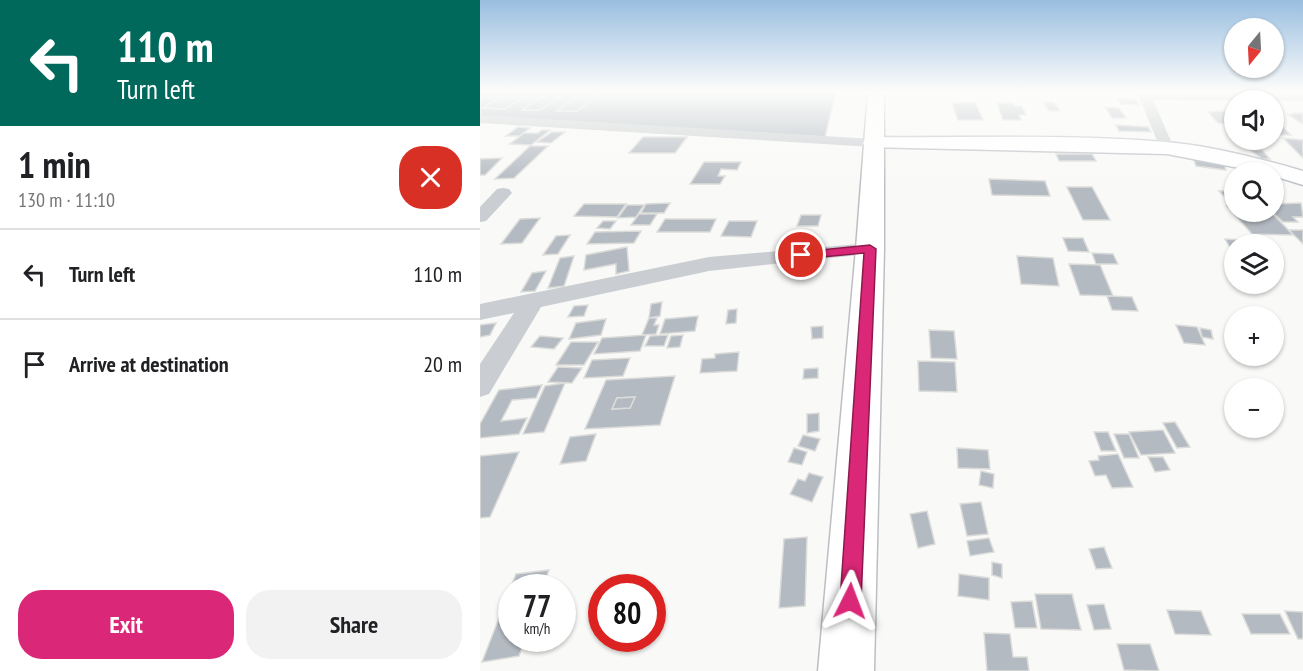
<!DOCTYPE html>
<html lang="en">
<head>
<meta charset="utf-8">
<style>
	body { margin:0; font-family:"PT Sans Narrow",sans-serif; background:#f2f2f2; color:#202124; height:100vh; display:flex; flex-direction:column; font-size:22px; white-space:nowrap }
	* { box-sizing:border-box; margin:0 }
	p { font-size:20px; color:#757577 }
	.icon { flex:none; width:33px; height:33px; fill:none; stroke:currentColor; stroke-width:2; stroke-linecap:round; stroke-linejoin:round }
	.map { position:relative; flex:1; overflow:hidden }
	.panel { display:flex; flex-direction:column; background:#fff; width:480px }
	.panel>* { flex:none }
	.banner { background:#00695c; color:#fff; overflow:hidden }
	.needle { width:39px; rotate:198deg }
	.tools { position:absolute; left:744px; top:18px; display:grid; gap:12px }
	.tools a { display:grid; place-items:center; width:60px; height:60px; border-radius:50%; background:#fff; box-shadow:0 2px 4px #0004; font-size:30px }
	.speed { position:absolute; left:18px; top:574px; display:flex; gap:12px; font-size:30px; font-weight:700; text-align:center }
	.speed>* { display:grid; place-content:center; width:78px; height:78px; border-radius:50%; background:#fff; box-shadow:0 2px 4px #0004; line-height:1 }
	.speed small { font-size:15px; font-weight:400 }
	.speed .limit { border:9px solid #d22; background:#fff; color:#111 }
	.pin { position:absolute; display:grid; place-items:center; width:51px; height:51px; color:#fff; margin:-26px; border:3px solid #fff; border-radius:50%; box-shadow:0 2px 6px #0007 }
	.me { position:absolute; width:66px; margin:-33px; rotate:3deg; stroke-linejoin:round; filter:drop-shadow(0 0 4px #0008) }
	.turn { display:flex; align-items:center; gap:21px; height:126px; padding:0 18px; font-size:27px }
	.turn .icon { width:78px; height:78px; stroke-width:2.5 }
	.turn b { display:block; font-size:42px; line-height:51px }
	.round { display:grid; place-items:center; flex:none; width:63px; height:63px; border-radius:24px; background:#f2f2f2 }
	.headline { display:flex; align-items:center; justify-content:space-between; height:102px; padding:0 18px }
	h1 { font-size:36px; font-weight:600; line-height:45px }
	.primary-button { display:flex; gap:12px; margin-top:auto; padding:12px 18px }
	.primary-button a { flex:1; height:69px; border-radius:24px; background:#db2777; color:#fff; font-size:24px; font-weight:600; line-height:69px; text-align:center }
	.primary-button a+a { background:#f2f2f2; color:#202124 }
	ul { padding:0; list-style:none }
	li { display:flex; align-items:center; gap:18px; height:90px; padding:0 18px; border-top:2px solid #e0e0e0 }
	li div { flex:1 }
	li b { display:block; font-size:22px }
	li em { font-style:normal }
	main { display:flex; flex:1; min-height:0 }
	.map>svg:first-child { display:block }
	.building { fill:#b4bac2; stroke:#dbdcd9; stroke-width:1.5; fill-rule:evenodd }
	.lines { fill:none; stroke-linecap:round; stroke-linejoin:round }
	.secondary-casing { stroke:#bec1c8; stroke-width:3 }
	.highway-casing { stroke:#bcbec3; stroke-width:3 }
	.street { fill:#cacdd1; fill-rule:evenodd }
	.secondary { fill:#fff; fill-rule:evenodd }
	.highway { fill:#fff; fill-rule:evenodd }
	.route { fill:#db2777; stroke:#8e194d; stroke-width:1.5 }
</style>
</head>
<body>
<main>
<section class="panel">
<div class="banner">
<div class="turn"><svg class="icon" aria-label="left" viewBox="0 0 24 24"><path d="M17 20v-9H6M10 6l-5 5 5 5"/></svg><div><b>110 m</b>Turn left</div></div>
</div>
<div class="headline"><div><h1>1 min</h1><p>130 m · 11:10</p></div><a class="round" style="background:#d93025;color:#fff"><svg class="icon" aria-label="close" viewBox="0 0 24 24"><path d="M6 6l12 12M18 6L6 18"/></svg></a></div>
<ul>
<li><svg class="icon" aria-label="left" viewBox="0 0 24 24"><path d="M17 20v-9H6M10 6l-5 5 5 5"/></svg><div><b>Turn left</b></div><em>110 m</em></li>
<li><svg class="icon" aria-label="arrive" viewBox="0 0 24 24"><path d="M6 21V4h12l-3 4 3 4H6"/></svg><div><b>Arrive at destination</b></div><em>20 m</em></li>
</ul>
<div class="primary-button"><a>Exit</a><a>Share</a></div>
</section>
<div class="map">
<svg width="823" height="671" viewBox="0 0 823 671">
	<rect width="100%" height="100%" fill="#f9faf7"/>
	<g class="building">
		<polygon points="0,92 356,92 345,137 0,117"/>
		<polygon points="30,92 53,92 25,109 2,108"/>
		<polygon points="69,92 87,92 60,110 42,110"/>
		<polygon points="103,92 122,93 97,111 77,111"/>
		<polygon points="637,98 655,99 659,105 641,104"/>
		<polygon points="495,102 503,120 478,120 472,103"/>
		<polygon points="563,102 574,102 580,111 569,111"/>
		<polygon points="517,103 533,103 535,106 542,106 546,115 539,115 541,120 523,120"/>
		<polygon points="625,107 639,108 646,118 632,118"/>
		<polygon points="745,111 754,115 754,124 738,123 728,112"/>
		<polygon points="812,113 823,113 823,124 807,114 814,114"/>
		<polygon points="636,125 668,127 671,132 639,131"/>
		<polygon points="794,126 803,127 811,135 798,135"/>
		<polygon points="38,127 50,128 39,136 26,136"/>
		<polygon points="62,130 70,130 51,145 30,144 44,133 58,133"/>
		<polygon points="72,132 85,132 71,143 57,142"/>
		<polygon points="163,137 207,137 195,153 149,153"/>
		<polygon points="803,138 823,140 823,158"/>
		<polygon points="50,146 68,146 34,178 15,179"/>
		<polygon points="770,150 782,150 790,159 782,159"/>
		<polygon points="576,154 612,154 616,161 579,161"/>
		<polygon points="22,158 5,175 0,175 0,159"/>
		<polygon points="714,160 744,164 746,170 716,166"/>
		<polygon points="224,162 261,162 257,170 241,169 238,176 245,176 240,184 210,184"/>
		<polygon points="509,179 565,181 570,196 512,195"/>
		<polygon points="587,187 612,187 630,220 603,220"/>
		<polygon points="739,191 754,191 754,200 748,200"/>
		<polygon points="190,203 184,213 161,213 166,204"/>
		<polygon points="821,203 823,217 813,217 818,222 803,222 792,212 794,204"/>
		<polygon points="104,204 146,204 137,217 94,216"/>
		<polygon points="147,205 164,205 156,217 138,218"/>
		<polygon points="747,206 754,206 754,212 791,212 813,235 772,234"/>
		<polygon points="159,214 177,214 170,225 151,225"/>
		<polygon points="321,215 341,215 338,226 317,226"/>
		<polygon points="60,218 42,243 21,244 40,219"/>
		<polygon points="185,219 236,219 230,232 177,232"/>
		<polygon points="123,221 136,221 130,229 117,228"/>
		<polygon points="249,221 277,221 271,237 241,236"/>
		<polygon points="809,230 823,230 823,244"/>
		<polygon points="161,231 154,243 107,244 115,232"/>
		<polygon points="90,235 78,254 63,255 76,236"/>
		<polygon points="583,238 603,238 609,252 588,251"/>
		<polygon points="745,239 776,241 779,244 754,244 754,251 752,251"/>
		<polygon points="147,247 149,271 136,274 136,264 104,270 106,255"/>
		<polygon points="612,253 633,254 638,264 616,264"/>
		<polygon points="94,256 84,286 68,288 80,258"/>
		<polygon points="537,256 573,258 579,286 541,284"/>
		<polygon points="589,264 620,265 633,296 600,295"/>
		<polygon points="66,271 55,291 41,292 52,273"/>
		<polygon points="627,296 652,297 658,311 632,310"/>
		<polygon points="182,302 180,316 169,318 171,304"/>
		<polygon points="108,305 104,316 88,317 94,306"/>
		<polygon points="257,309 256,323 246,324 248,310"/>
		<polygon points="218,316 215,331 180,334 185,319"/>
		<polygon points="169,318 177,318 174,325 179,325 176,334 162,335"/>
		<polygon points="126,319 121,335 89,339 96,323"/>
		<polygon points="16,323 10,335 0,337 0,325"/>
		<polygon points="696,325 717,327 725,345 704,343"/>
		<polygon points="343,326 343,338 332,339 331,327"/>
		<polygon points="720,328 731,330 733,339 722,337"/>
		<polygon points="449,330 474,331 477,359 451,358"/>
		<polygon points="166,335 160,351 114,354 122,338"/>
		<polygon points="188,335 184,346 165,346 170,336"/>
		<polygon points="203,335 200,347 187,348 191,336"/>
		<polygon points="60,336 83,338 74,349 51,347"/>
		<polygon points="91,342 118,342 104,365 76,365"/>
		<polygon points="259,352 257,371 220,373 222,359 235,358 235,354"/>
		<polygon points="150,358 143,376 104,378 112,360"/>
		<polygon points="438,361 475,362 477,392 439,391"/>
		<polygon points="78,367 102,368 92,383 68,382"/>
		<polygon points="338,368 338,378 323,379 324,369"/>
		<path d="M 195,376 L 180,425 L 105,429 L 126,380 ZM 155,397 L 150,408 L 132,409 L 137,398 Z"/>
		<polygon points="85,383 64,432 43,434 65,386"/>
		<polygon points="62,385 56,398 32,400 21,421 47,418 39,434 0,438 0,424 19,390"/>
		<polygon points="155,397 150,408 132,409 137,398"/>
		<polygon points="339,413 339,431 327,433 327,414"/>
		<polygon points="695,422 710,447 697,448 683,423"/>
		<polygon points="683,430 695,453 661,455 649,432"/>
		<polygon points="614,432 628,432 636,451 621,451"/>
		<polygon points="116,434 106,461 80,464 90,437"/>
		<polygon points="634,434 649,434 659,458 644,458"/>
		<polygon points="323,435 340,439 335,451 318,446"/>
		<polygon points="314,448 327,452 322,465 308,462"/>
		<polygon points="477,448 508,450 510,469 478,468"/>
		<polygon points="39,452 10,517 0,518 0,456"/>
		<polygon points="638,454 653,487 632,488 626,475 615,476 609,461 619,460 618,456"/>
		<polygon points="668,457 683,457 690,470 675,472"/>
		<polygon points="501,471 514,474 513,488 499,485"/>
		<polygon points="329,473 343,477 332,502 310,494 318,479 325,481"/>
		<polygon points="501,502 508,534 487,536 480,504"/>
		<polygon points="447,511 455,544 438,548 430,514"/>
		<polygon points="327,537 325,606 299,608 304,539"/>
		<polygon points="509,538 514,552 490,556 487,541"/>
		<polygon points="624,547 632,568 616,569 609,549"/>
		<polygon points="512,562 522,564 522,578 512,575"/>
		<polygon points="69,570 62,588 32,588 32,639 45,639 39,656 2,662 36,574"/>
		<polygon points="479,574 509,578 509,600 478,596"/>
		<polygon points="555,594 592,594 601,630 561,629"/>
		<polygon points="552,601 557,628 535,628 531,602"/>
		<polygon points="624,604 631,629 614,630 607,605"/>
		<polygon points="687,610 721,611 731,635 695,634"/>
		<polygon points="805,611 823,612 823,639 818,639"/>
		<polygon points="762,614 800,614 810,634 771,634"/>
		<polygon points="504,633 530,634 533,657 547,657 549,671 507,671"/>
		<polygon points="637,644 670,644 679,671 644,670"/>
	</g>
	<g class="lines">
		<defs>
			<path id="secondary" d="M 393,137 C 490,138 588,134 685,142 C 727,145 782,159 823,171 L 823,185 L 794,176 L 794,172 L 780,172 L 687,154 L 386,147 L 383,143 L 386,139 Z"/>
			<polygon id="highway" points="388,92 404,92 404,249 394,671 338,671 376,249"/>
		</defs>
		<use href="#secondary" class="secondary-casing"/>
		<use href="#highway" class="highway-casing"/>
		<g class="street">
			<polygon points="657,92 823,93 823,101 673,100 694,148 687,152 680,148"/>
			<polygon points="0,115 393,139 400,143 393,147 0,123"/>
			<polygon points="23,188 29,189 32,193 6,221 0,222 0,207 17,189"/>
			<polygon points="390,243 397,245 400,249 397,253 229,271 61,307 9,394 0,397 0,364 34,313 0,320 0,304 229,257"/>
		</g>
		<use href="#secondary" class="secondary"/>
		<use href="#highway" class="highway"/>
	</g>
	<linearGradient id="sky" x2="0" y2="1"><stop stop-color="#9abee0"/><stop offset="0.49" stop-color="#fcfdfb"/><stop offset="1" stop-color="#fcfdfb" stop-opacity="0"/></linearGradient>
	<rect width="823" height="186" fill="url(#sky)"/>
	<polygon class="route" points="390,245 396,249 381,601 378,608 370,611 363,608 360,601 384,253 321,259 315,255 321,252"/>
</svg>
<div class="tools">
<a><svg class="needle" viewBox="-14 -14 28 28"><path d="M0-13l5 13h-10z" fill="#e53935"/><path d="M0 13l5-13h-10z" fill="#757577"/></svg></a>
<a><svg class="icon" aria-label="sound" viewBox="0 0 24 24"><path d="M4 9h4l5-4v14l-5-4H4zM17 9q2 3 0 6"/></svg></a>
<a><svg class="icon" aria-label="search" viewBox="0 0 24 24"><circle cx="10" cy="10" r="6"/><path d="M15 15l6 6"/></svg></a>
<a><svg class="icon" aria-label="layers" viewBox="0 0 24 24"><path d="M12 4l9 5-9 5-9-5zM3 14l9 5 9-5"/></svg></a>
<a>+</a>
<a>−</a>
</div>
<div class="speed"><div>77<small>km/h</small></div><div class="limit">80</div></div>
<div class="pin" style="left:321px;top:255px;background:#d93025"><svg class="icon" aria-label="arrive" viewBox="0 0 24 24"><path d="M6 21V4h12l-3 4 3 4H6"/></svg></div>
<svg class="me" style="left:370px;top:601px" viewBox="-20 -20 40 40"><path d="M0-17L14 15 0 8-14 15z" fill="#db2777" stroke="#fff" stroke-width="4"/></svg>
</div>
</main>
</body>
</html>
